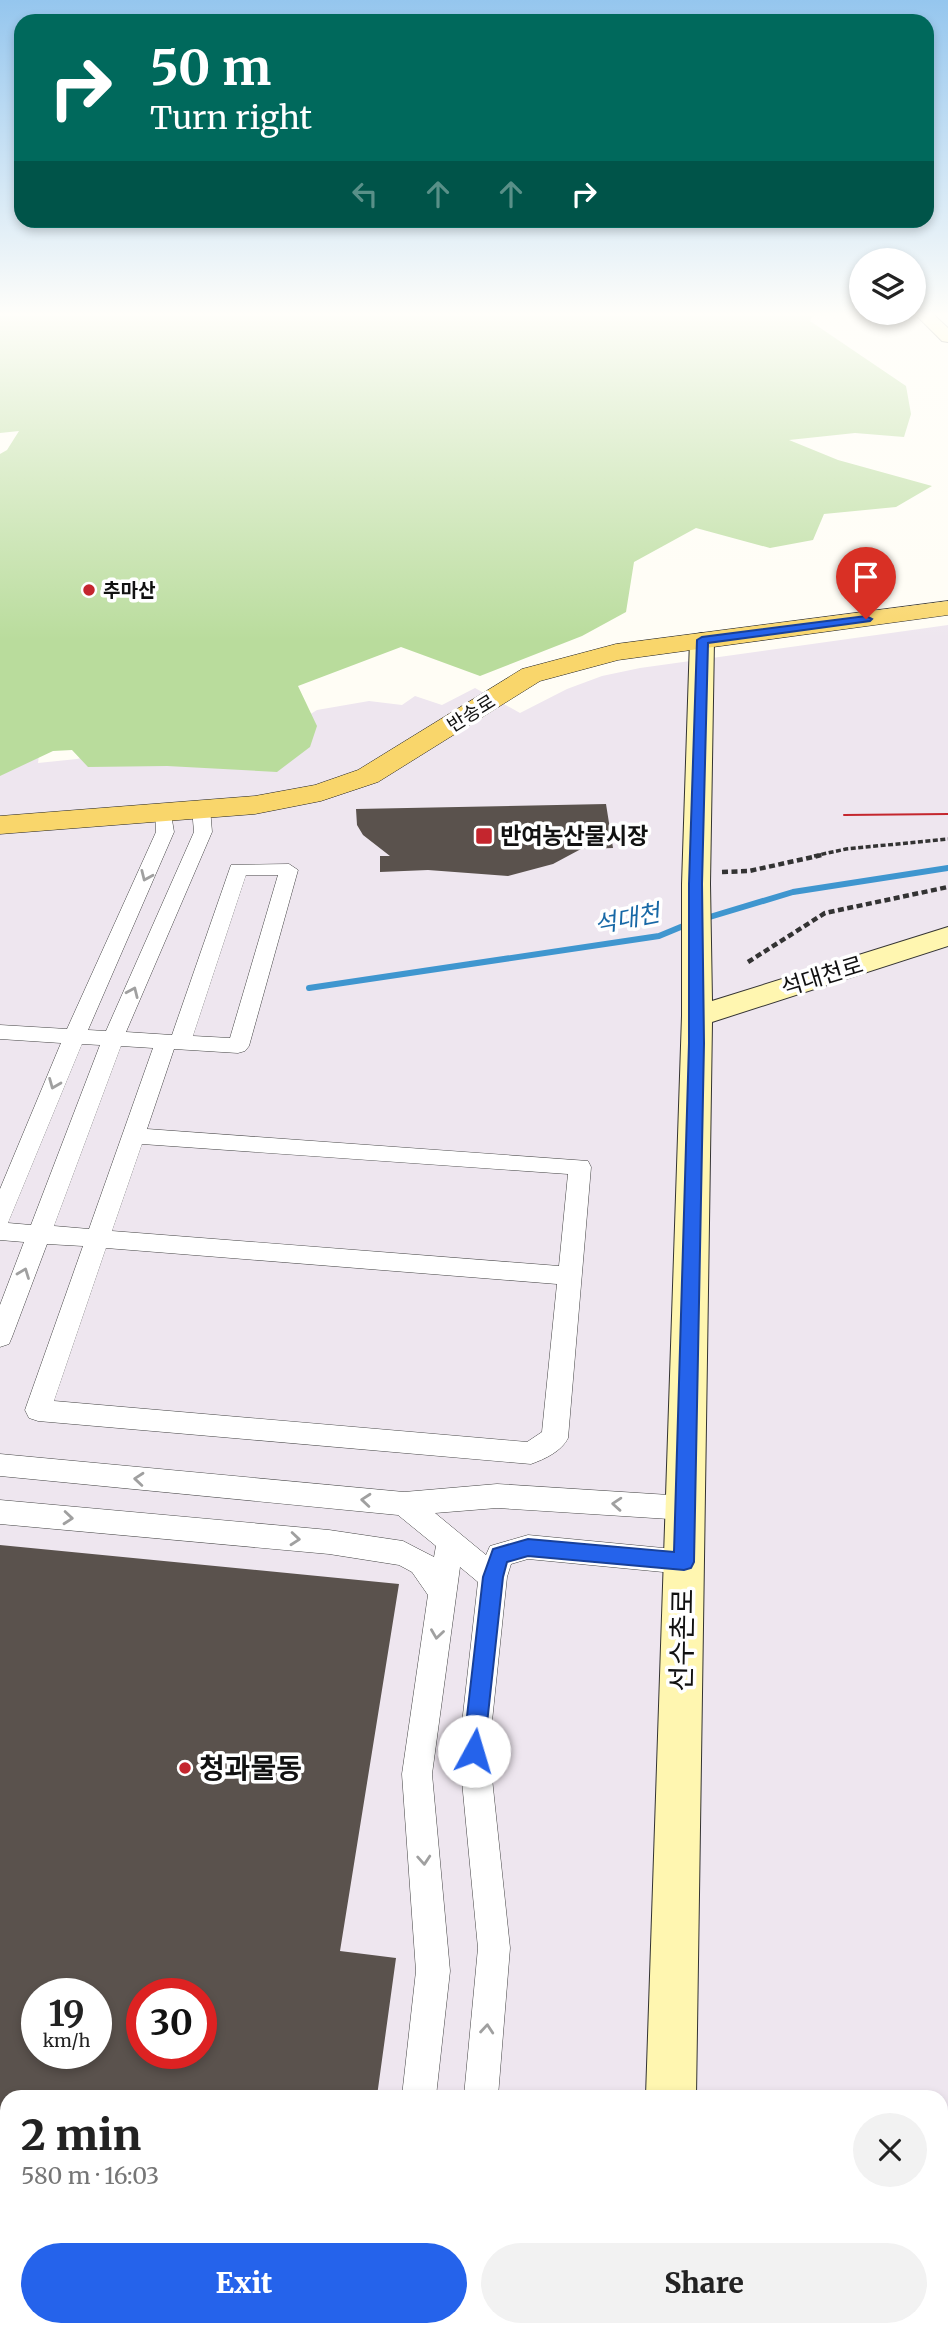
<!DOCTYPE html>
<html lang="en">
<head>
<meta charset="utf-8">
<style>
	body { margin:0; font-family:Merriweather,"Noto Sans KR",serif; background:#f2f2f2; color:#222; height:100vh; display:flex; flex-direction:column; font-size:26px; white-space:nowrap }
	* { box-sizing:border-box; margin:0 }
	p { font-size:23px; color:#767676 }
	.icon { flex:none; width:38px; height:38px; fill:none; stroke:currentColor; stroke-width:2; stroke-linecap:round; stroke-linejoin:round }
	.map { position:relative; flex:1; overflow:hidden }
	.panel { position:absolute; left:0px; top:2090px; width:948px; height:247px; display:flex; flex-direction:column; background:#fff; border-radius:21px 21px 0 0; box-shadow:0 4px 10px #0003 }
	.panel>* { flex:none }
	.banner { position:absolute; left:14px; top:14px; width:920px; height:214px; border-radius:21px; box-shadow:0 4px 10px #0003; background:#00695c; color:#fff; overflow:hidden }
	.fabs { position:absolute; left:849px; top:248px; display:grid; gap:14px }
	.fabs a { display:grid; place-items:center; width:77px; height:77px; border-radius:50%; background:#fff; box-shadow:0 4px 10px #0003; font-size:35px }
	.speed { position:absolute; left:21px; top:1978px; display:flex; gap:14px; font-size:35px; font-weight:700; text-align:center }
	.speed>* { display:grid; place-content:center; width:91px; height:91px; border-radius:50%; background:#fff; box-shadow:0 4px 10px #0003; line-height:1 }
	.speed small { font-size:18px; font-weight:400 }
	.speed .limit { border:10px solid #d22; background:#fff; color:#111 }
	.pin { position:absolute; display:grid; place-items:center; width:60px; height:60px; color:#fff; margin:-72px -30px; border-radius:50% 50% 50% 0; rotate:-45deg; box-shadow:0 0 7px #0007 }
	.pin .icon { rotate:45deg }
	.me { position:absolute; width:77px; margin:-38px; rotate:6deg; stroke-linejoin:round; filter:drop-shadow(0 0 5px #0008) }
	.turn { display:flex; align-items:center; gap:24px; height:147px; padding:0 21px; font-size:32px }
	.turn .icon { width:91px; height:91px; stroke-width:2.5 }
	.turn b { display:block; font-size:49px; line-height:60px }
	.lanes { display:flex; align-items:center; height:66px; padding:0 21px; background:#0003; justify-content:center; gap:35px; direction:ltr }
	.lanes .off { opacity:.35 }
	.round { display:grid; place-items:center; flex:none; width:74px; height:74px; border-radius:37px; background:#f2f2f2 }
	.headline { display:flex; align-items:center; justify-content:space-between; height:119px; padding:0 21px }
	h1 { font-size:42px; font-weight:800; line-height:52px }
	.action { display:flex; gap:14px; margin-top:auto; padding:14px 21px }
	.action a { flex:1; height:80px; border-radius:42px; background:#2563eb; color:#fff; font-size:28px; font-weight:800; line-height:80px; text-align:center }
	.action a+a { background:#f2f2f2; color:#222 }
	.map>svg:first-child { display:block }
	.industrial { fill:#eee6ef; fill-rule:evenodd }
	.forest { fill:#b9dc9c }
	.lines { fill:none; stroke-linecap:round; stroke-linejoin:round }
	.stream { stroke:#3f96cf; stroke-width:6 }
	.building { fill:#5a524d; fill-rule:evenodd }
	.street-casing { stroke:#444; stroke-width:1 }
	.secondary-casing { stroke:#333; stroke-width:2 }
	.primary-casing { stroke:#222; stroke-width:1 }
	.path-far1 { stroke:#333; stroke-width:3.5; stroke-dasharray:5 2.5; stroke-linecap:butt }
	.path { stroke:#333; stroke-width:4.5; stroke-dasharray:6 3.5; stroke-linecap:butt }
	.street { fill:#fff; fill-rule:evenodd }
	.secondary { fill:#fff6b0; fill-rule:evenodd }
	.primary { fill:#f9d66b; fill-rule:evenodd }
	.tram { stroke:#c4262e; stroke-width:2 }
	.oneway { stroke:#a0a0a0 }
	.route { fill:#2563eb; stroke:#184099; stroke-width:2 }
	.poi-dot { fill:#c4262e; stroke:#fff; stroke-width:2.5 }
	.labels { text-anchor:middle; stroke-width:7; stroke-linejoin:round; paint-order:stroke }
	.far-poi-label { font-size:19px; font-weight:bold; fill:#111; stroke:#fff; text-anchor:start }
	.far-street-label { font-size:19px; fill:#111; stroke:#fff }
	.poi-label { font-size:23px; font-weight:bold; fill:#111; stroke:#fff; text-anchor:start }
	.street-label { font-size:23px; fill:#111; stroke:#fff }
	.water-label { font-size:24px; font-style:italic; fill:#1768a6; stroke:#fff }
	.near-street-label { font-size:28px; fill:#111; stroke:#fff }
	.near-poi-label { font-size:28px; font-weight:bold; fill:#111; stroke:#fff; text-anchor:start }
</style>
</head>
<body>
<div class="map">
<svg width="948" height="2336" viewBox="0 0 948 2336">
	<rect width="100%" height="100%" fill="#fffdf5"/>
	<path class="industrial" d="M 948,625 L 948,2336 L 0,2336 L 0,763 L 39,755 L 38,763 L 77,759 L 113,749 L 309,715 L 317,710 L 369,701 L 402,705 L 415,696 L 442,705 L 475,688 L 520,713 L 567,689 L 602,676 L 640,668 ZM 37,1993 L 96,1993 L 96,2053 L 37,2053 ZM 142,1993 L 201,1993 L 201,2053 L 142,2053 ZM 7,2096 L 942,2096 L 942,2329 L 7,2329 Z"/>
	<polygon class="forest" points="0,315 813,315 810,321 906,386 911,414 904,437 855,433 789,440 838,460 932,486 896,507 824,514 813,540 770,548 696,528 634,562 626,612 582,636 480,676 401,647 298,686 317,726 310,747 277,772 167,766 88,767 72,750 53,751 0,776 0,454 7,450 19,431 0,433"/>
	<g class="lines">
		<g class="stream">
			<polyline points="703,919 793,892 948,868"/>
			<polyline points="309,988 659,936 688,924"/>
		</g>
	</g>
	<g class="building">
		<polygon points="606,804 613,848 581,849 553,864 508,876 428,870 380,872 380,856 390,856 363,835 357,825 356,809"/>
		<path d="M 0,1545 L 399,1584 L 340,1951 L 396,1958 L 377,2096 L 7,2096 L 7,2329 L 346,2329 L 345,2336 L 0,2336 ZM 37,1993 L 96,1993 L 96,2053 L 37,2053 ZM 142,1993 L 201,1993 L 201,2053 L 142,2053 Z"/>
	</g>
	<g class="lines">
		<defs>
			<g id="street">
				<path d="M 201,803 L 210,808 L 212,832 L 126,1032 L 172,1035 L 231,865 L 289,864 L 298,870 L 249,1046 L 245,1051 L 238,1053 L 174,1049 L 147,1129 L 588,1161 L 591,1167 L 568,1438 C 562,1451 545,1459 531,1464 L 38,1421 L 29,1418 L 25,1410 L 83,1246 L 47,1244 L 12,1337 L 9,1344 L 0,1347 L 0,1305 L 24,1242 L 0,1240 L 0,1189 L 61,1043 L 0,1039 L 0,1025 L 67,1029 L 156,832 L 155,812 L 158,808 L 170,808 L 174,832 L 88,1030 L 106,1031 L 194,832 L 192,808 ZM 246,875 L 278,875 L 230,1038 L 193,1036 ZM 82,1044 L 100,1045 L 31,1225 L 8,1223 ZM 121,1046 L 153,1048 L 89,1229 L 54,1226 ZM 142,1144 L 568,1174 L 559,1266 L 112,1231 ZM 106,1248 L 557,1284 L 542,1432 L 527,1442 L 54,1401 Z"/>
				<polygon points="0,1454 404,1492 497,1484 685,1496 695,1500 699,1508 695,1516 685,1520 497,1508 435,1513 486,1555 490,1546 528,1535 684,1550 694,1553 698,1562 694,1571 684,1574 528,1559 511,1564 507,1577 489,1750 510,1948 498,2096 464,2096 478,1948 459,1750 478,1582 460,1567 432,1774 450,1971 436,2096 402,2096 416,1971 402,1774 428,1595 412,1572 399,1565 329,1554 0,1524 0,1500 329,1530 403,1541 434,1557 436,1546 398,1515 0,1476"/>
				<polygon points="374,2329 412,2329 411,2336 373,2336"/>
				<polygon points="442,2329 480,2329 479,2336 441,2336"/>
			</g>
			<g id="secondary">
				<polygon points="916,315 934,315 948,328 948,342 942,341"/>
				<polygon points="702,633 710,635 714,640 710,884 712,1001 948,927 948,946 712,1022 696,2096 646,2096 682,1016 682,884 690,640 694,635"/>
				<rect x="637" y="2329" width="56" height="7"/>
			</g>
			<polygon id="primary" points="948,601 948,615 618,660 540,681 378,782 321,801 255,814 0,834 0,816 255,796 315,785 358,770 522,669 616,644"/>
		</defs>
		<use href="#street" class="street-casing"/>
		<use href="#secondary" class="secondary-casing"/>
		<use href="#primary" class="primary-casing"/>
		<polyline class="path-far1" points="814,856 846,849 948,839"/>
		<g class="path">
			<polyline points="722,872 749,871 822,855"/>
			<polyline points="748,962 825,913 948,887"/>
		</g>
		<use href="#street" class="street"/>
		<use href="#secondary" class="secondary"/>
		<use href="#primary" class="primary"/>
		<polyline class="tram" points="844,815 948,814"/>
	</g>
	<defs><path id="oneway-chevron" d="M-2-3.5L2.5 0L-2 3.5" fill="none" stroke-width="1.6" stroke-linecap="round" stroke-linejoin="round" transform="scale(1.75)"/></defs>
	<g class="oneway">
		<use href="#oneway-chevron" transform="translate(146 876) rotate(114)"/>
		<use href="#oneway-chevron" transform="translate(133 992) rotate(-66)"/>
		<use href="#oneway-chevron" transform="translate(54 1084) rotate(112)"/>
		<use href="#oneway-chevron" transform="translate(24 1273) rotate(-69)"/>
		<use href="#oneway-chevron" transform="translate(139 1479) rotate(-175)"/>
		<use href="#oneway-chevron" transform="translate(366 1500) rotate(-175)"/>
		<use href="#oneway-chevron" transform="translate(617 1504) rotate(-176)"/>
		<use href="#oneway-chevron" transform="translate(68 1518) rotate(5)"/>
		<use href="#oneway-chevron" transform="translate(295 1539) rotate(5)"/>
		<use href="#oneway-chevron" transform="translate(437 1634) rotate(98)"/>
		<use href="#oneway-chevron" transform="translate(424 1860) rotate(86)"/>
		<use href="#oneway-chevron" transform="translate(487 2029) rotate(-85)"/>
	</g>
	<linearGradient id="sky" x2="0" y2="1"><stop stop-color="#95c6ee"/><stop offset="0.49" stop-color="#fffefa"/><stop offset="1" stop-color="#fffefa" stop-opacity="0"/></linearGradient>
	<rect width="948" height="642" fill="url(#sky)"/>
	<polygon class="route" points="866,616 872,619 870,621 708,643 702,884 704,1043 694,1562 691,1568 684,1570 528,1556 507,1562 503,1577 484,1751 481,1758 474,1761 466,1758 463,1751 483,1577 493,1549 528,1539 674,1552 689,1043 689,884 697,640 702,637"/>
	<g class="poi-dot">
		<circle cx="89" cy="590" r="7"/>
		<rect x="475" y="827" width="18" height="18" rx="3.5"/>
		<circle cx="185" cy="1768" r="7"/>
	</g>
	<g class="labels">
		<g class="far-poi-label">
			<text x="103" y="597">추마산</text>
		</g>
		<g class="far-street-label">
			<text transform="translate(471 713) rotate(-32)" y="7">반송로</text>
		</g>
		<g class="poi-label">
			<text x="500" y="844">반여농산물시장</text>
		</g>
		<g class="street-label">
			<text transform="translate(822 976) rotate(-17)" y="8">석대천로</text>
		</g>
		<g class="water-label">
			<text transform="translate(627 919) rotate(-11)" y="8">석대천</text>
		</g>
		<g class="near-street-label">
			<text transform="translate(682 1640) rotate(-89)" y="10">선수촌로</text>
		</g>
		<g class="near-poi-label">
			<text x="199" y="1778">청과물동</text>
		</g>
	</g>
</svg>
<div class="fabs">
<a><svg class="icon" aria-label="layers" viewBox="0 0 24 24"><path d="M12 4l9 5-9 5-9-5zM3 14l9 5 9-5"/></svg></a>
</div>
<div class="speed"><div>19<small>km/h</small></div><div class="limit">30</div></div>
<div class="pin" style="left:866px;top:619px;background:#d93025"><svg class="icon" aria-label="arrive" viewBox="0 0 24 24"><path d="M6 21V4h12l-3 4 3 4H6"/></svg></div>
<svg class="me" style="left:474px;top:1751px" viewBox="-20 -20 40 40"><circle r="19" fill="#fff"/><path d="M0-13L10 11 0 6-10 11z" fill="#2563eb"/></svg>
<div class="banner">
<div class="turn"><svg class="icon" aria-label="right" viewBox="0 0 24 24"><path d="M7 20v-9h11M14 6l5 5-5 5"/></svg><div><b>50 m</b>Turn right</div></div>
<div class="lanes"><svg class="icon off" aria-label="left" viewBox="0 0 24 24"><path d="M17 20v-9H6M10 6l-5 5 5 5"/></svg><svg class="icon off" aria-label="ahead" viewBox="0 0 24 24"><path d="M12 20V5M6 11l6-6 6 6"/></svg><svg class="icon off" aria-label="ahead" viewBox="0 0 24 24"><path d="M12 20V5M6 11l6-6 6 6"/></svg><svg class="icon" aria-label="right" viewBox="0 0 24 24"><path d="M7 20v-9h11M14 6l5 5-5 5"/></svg></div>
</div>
<section class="panel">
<div class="headline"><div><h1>2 min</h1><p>580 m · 16:03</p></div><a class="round"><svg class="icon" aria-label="close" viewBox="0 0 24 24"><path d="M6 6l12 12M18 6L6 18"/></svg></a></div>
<div class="action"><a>Exit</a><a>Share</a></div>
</section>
</div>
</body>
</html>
